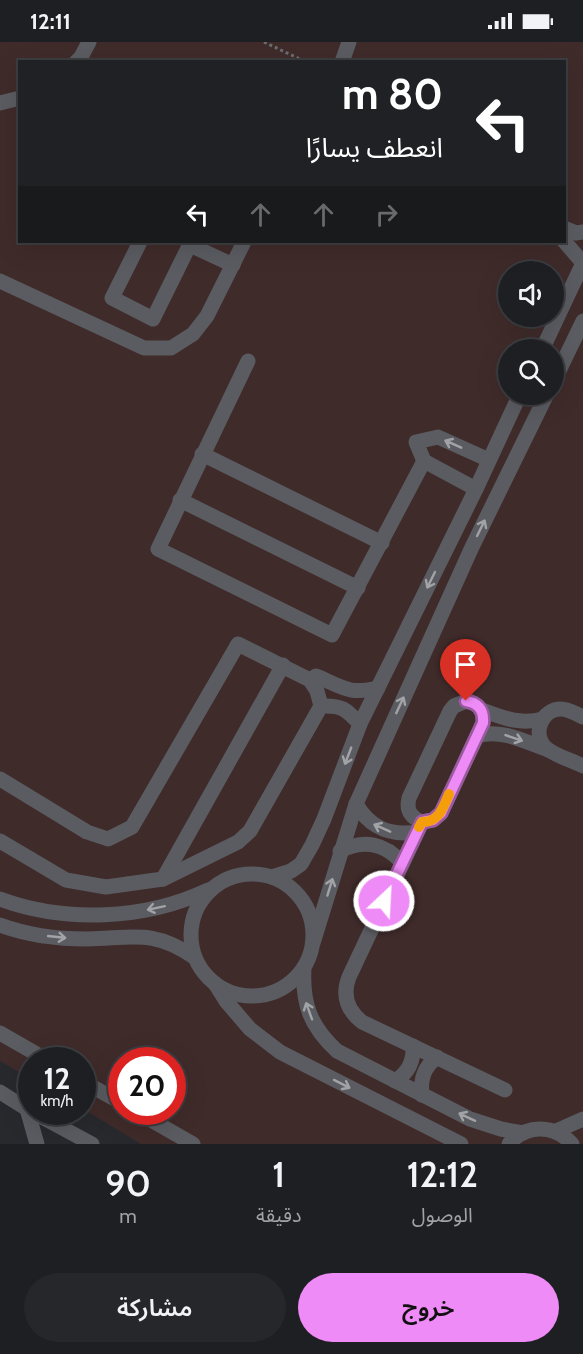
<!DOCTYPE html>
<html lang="ar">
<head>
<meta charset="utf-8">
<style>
	body { margin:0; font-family:Cabin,"Noto Sans Arabic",sans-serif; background:#26272a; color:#f1f3f6; direction:rtl; height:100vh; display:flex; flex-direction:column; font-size:22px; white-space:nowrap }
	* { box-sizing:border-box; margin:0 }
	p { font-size:20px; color:#a1a2a5 }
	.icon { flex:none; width:33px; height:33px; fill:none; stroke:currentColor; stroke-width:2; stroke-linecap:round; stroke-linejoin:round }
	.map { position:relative; height:1102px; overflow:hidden; direction:ltr }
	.panel { display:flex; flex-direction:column; background:#1e1f22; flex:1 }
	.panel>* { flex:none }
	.guide { position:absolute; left:18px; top:18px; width:548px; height:183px; border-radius:0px; box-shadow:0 6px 24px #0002,0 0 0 2px #3c3d40; direction:rtl; background:#202124; color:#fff; overflow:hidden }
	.buttons { position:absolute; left:498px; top:219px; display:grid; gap:12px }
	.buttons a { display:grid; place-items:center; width:66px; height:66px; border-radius:50%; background:#1e1f22; box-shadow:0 6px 24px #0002,0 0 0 2px #3c3d40; font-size:30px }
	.speed { position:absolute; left:18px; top:1005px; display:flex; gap:12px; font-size:30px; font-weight:700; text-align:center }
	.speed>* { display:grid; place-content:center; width:78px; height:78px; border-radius:50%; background:#1e1f22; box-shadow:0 6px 24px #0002,0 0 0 2px #3c3d40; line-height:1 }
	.speed small { font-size:15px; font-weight:400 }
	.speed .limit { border:9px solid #d22; background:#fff; color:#111 }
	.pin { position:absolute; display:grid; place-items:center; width:51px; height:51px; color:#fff; margin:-62px -26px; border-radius:50% 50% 50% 0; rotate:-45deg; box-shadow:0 0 6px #0007 }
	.pin .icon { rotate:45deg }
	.me { position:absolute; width:66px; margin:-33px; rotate:25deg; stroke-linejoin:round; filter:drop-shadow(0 0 4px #0008) }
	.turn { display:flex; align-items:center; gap:21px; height:126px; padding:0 24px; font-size:27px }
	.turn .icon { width:78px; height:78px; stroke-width:2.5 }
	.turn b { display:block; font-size:42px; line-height:51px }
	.lanes { display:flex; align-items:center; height:57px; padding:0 24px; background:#0003; justify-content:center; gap:30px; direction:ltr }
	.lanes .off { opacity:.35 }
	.eta { display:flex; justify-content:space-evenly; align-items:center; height:102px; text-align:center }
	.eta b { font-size:36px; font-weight:600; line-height:42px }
	.button { display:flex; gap:12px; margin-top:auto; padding:12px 24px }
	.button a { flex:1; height:69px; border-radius:36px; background:#ef8bf6; color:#111; font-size:24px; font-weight:600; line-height:69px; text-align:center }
	.button a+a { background:#26272a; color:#f1f3f6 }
	.status { display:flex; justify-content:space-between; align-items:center; height:42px; padding:0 30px; background:#1e1f22; direction:ltr }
	.status svg { height:16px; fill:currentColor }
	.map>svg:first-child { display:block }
	.education { fill:#3f2b2a; fill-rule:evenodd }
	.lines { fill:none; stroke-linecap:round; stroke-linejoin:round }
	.path { stroke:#6c6d70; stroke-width:3; stroke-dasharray:3 3; stroke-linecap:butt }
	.minor { stroke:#5a5c61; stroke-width:15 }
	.oneway { stroke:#a1a3a6 }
	.route-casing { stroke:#9b5aa0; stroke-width:15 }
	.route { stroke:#ef8bf6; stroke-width:10 }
	.slow { stroke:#f59e0b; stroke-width:10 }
</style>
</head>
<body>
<div class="status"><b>12:11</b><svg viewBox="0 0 49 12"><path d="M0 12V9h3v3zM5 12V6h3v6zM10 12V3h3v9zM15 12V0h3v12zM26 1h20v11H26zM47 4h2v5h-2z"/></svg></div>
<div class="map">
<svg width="583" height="1102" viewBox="0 0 583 1102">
	<rect width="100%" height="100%" fill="#28292d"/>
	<path class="education" d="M 0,0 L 583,0 L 583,1102 L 141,1102 L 83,1067 L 82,1018 L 32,1018 L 31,1037 L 0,1019 ZM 20,20 L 564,20 L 564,200 L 20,200 ZM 508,230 L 554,230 L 554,274 L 508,274 ZM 508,308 L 554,308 L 554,352 L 508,352 ZM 122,1018 L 172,1018 L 172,1070 L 122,1070 Z"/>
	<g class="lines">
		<polyline class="path" points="264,0 306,20"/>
		<g class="minor">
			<polyline points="76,20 81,15 89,0"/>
			<polyline points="342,20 349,0"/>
			<polyline points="0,61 20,56"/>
			<polyline points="564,186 576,191 583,190"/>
			<polyline points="564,199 583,221"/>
			<polyline points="140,200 112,256 153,277 191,200"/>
			<polyline points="190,203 233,223"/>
			<polyline points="0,239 144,306 171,306 193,292 207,274 244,200"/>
			<polyline points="542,308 583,221"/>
			<polyline points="248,319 158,507 332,593 424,419"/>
			<polyline points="554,339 583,279"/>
			<polyline points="202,412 382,501"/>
			<polyline points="476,447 424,419 416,400 438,395 489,418"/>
			<polyline points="180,458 358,546"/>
			<path d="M 310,638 L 316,634 C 343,645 348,653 378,646"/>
			<path d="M 466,659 C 478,661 484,668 483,681 L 441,771 L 433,778 L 422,780 C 410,775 406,768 409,756 L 450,669 L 454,664 Z"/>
			<path d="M 321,664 C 342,663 346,667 360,682"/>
			<path d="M 482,668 C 503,676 520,683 543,677"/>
			<path d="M 583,675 C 576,672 569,667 561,667 C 542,667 532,691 545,705 C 554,714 572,718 583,724"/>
			<path d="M 477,694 C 500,686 526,700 548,708"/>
			<polyline points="0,737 87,790 108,797 132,785 238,602 310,638 317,649 321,664 250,789 238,800 163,837 106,845 66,838 0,799"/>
			<path d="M 356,762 C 370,786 390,794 417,790"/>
			<path d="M 422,780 L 349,935 C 342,953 347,968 362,980 L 505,1048"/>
			<path d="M 340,809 C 364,797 385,801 402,821"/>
			<circle cx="252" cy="893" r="61"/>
			<polyline points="272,835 291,829 301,822 312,803 324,777 360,682 476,447 520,352"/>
			<polyline points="163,837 283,623"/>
			<path d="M 0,857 C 65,881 145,878 208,848"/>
			<path d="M 0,883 C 27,893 58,897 87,897 C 134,896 153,887 194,915"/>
			<polyline points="313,901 356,762 472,505 547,352"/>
			<path d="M 304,925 C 302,962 310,984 337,1009 L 470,1077 L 501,1087 L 523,1091"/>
			<polyline points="216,943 226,959 250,987 280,1010 461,1102"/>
			<polyline points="0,991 47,1018"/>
			<polyline points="82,1039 122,1061"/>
			<path d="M 395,1039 C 408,1031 414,1019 413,1004"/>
			<polyline points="0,1050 27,1067 92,1102"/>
			<path d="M 422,1053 C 420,1037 424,1025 437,1015"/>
			<polyline points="27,1067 37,1102"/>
			<polyline points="137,1070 193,1102"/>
			<polyline points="556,1089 583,1077"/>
			<path d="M 509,1102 C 527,1081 555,1083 572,1102"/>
		</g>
	</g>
	<defs><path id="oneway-shaft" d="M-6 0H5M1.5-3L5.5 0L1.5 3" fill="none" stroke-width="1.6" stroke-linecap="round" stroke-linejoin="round" transform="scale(1.5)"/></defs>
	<g class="oneway">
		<use href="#oneway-shaft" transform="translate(453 402) rotate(-156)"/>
		<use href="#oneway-shaft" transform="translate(481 486) rotate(-64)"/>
		<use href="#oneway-shaft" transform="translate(431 538) rotate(116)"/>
		<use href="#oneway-shaft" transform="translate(400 663) rotate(-65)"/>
		<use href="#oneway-shaft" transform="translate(514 696) rotate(19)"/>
		<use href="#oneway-shaft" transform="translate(348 714) rotate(111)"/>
		<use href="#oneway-shaft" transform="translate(382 786) rotate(-156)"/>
		<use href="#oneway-shaft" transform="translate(330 845) rotate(-73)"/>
		<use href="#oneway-shaft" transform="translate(156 866) rotate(168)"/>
		<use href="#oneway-shaft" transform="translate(57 895) rotate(6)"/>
		<use href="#oneway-shaft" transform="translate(309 969) rotate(-110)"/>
		<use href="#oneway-shaft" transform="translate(342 1042) rotate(27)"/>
		<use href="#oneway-shaft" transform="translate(467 1075) rotate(-155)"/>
	</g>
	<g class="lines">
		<defs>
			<path id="route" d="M 384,859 L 422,780 L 433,778 L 441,771 L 483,681 C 484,668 478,661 466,659"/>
		</defs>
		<use href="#route" class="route-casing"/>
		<use href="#route" class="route"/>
		<path class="slow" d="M 419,785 L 422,780 C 439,780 443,766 449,752"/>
	</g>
</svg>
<div class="buttons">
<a><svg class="icon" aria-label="sound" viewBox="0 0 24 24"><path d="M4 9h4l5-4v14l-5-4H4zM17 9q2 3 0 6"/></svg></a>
<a><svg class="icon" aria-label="search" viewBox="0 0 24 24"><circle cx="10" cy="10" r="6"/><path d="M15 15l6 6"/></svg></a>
</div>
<div class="speed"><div>12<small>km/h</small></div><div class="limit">20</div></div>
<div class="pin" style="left:466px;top:659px;background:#d93025"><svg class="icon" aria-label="arrive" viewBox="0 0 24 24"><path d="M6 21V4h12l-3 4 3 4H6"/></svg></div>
<svg class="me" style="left:384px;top:859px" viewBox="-20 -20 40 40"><circle r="17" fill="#ef8bf6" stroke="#fff" stroke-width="3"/><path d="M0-11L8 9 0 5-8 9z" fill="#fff"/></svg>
<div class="guide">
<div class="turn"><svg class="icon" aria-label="left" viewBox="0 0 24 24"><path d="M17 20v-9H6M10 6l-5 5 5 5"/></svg><div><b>80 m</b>انعطف يسارًا</div></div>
<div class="lanes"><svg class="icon" aria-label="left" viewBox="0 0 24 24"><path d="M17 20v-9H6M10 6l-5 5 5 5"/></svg><svg class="icon off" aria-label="ahead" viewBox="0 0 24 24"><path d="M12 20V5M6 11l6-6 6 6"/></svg><svg class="icon off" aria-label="ahead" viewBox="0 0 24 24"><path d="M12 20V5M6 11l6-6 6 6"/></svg><svg class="icon off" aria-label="right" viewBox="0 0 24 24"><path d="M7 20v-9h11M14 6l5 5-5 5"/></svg></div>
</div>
</div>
<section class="panel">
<div class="eta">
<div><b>12:12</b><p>الوصول</p></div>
<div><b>1</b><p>دقيقة</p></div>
<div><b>90</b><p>m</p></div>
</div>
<div class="button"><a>خروج</a><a>مشاركة</a></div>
</section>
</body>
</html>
